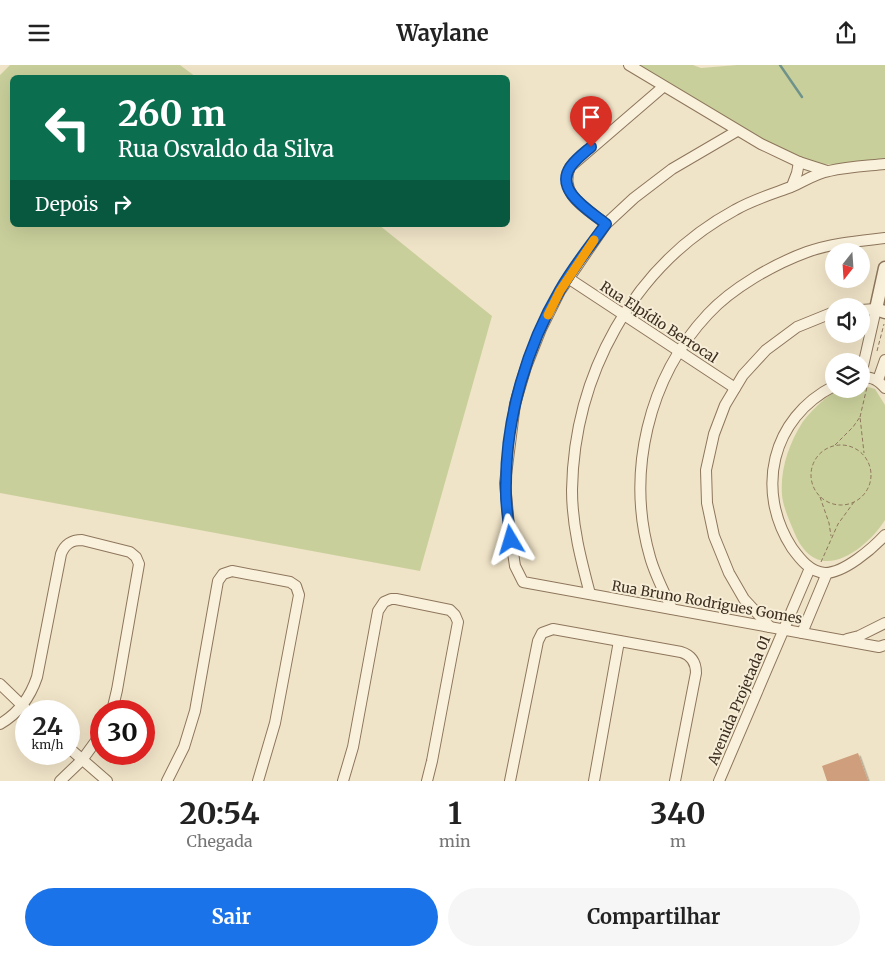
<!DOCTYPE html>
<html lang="pt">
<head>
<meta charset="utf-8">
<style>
	body { margin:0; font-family:Merriweather,serif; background:#f6f6f6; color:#222; height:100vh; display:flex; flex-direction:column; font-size:19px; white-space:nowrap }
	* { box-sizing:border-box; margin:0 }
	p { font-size:16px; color:#767676 }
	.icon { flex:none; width:28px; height:28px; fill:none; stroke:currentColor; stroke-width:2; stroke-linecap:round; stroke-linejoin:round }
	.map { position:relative; height:716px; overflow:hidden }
	.side { display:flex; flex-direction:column; background:#fff; flex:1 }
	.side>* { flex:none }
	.banner { position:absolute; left:10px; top:10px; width:500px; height:152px; border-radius:8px; box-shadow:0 5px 20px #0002; background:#0b6e4f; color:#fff; overflow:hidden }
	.needle { width:32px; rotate:197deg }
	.controls { position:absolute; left:825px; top:178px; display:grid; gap:10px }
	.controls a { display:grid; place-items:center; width:45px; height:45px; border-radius:50%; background:#fff; box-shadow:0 5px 20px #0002; font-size:25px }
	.speed { position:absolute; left:15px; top:635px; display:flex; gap:10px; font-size:25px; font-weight:700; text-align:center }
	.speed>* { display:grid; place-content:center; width:65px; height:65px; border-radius:50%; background:#fff; box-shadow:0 5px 20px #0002; line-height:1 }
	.speed small { font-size:12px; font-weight:400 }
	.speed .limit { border:8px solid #d22; background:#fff; color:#111 }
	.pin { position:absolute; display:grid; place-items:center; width:42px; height:42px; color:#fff; margin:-51px -21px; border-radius:50% 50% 50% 0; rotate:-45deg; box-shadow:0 0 5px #0007 }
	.pin .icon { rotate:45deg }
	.me { position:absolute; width:55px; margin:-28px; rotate:353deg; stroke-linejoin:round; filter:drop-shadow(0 0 4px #0008) }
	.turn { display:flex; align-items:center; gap:18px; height:105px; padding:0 25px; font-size:22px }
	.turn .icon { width:65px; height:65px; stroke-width:2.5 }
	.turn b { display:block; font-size:35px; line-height:42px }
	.then { display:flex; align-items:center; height:48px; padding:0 25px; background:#0003; gap:10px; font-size:19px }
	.eta { display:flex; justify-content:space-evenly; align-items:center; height:85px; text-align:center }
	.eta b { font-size:30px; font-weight:700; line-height:35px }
	.primary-button { display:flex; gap:10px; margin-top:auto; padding:10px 25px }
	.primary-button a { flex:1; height:58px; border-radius:30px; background:#1a73e8; color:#fff; font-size:20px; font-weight:700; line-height:58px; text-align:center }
	.primary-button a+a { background:#f6f6f6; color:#222 }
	header { display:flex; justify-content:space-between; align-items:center; height:65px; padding:0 25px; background:#fff; font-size:22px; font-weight:700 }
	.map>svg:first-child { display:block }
	.green { fill:#c9cf9b }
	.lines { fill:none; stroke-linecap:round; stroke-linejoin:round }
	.stream { stroke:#6f938a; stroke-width:2.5 }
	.building { fill:#cf9f7d; filter:url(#shadow) }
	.minor-casing { stroke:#8d765c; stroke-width:12 }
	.tertiary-casing { stroke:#8d765c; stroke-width:15 }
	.path { stroke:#8d765c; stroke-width:1; stroke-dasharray:4 2.5; stroke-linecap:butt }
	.minor { stroke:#faf1dc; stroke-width:10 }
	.tertiary { stroke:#faf1dc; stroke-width:12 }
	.route-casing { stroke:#114b97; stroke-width:12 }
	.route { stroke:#1a73e8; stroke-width:9 }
	.slow { stroke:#f59e0b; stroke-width:9 }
	.labels { text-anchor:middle; stroke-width:4; stroke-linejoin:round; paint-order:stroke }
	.street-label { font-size:14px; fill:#3d2e20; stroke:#f7eed8 }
</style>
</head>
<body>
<header><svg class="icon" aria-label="menu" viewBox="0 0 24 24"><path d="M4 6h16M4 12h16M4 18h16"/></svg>Waylane<svg class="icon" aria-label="share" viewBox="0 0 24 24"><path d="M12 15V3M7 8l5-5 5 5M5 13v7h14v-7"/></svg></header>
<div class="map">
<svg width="885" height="716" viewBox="0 0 885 716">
	<defs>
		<filter id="shadow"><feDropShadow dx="2.5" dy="2.5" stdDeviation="0" flood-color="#0004"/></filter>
	</defs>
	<rect width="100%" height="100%" fill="#f0e4c8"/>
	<g class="green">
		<polygon points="10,0 180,0 196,12 12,12 12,160 379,160 492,251 420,506 0,428 0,10"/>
		<polygon points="638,0 693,0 701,3 737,0 885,0 885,94 837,100 821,99 807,94 763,75"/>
		<path d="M 861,320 L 875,324 L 885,340 L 885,455 C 870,479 828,516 803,483 C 798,477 795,469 792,462 C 788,452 783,441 782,430 C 780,404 789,379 802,358 C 809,348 830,326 842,324 C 848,323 855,324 861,324 Z"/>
	</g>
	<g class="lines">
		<polyline class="stream" points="780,0 802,32"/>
	</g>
	<polygon class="building" points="858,688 868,716 827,716 822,701"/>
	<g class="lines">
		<defs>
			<g id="minor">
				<polyline points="629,0 761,79 799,97 827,106"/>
				<polyline points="737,66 672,104 634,133 606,159 560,226 541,264 526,302 515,339 505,418 509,461 515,501 523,517 879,582 885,580"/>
				<polyline points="792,121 797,108 799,97"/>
				<path d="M 606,159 C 587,144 558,130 570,102 L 663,22"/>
				<polyline points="568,213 735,323"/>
				<polyline points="861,245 876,244 861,310"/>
				<path d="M 861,312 C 873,312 878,315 885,323"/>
				<polyline points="878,315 885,295"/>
				<path d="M 834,321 C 771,353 755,426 792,483 C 800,494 810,507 825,508 C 844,508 872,484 885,470"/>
				<path d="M 590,529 C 581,495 572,461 572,425 C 574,311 632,201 735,145 C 752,135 772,129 791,122 C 803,117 816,108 829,106 C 847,102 866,101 885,99"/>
				<path d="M 672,544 C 664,527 655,510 650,492 C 626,408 648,313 708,249 C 732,223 774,199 807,187 C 832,178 859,176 885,173"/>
				<polyline points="770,562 744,534 729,508 714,471 707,438 706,405 714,369 725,340 743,310 766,285 797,262 834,247"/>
				<polyline points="802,568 827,508"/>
				<polyline points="847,574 859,571 885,558"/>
				<polyline points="0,619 28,646"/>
				<path d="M 0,659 C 19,648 30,633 37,612 L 61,489 C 65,479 71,475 82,475 L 130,487 L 136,492 L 139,499 L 117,625 L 112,646"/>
				<polyline points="69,683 107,716"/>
				<polyline points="60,716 82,695 101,669"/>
				<polyline points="167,716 184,682 195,646 218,516 223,509 232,506 290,517 296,521 299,530 275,658 258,716"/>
				<polyline points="343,716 353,682 378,546 384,537 391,534 396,534 450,545 455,550 458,557 432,696 427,716"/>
				<path d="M 510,716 L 538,576 L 542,568 L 553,564 L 681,587 C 691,590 696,597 696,608 L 675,716"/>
				<polyline points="594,716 619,576"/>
				<polyline points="719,716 810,503"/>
			</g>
			<polyline id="tertiary" points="885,203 876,244 885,247"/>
		</defs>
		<use href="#minor" class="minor-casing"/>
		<use href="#tertiary" class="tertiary-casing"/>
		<g class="path">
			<polyline points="877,286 884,259"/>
			<polyline points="860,352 867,322"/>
			<circle cx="841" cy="410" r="30"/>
			<polyline points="835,380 853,362 860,352 864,388"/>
			<polyline points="820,432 829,458 831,471"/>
			<polyline points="821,497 838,459 854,437"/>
		</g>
		<use href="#minor" class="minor"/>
		<use href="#tertiary" class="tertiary"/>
	</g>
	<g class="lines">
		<defs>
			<path id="route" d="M 511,475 C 508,456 505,437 506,418 C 506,353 527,281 560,225 C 573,202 590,181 606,159 C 590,146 553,125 571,101 C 576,94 584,88 591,82"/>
		</defs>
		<use href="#route" class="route-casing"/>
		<use href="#route" class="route"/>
		<polyline class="slow" points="548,250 560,226 594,175"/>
	</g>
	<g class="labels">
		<g class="street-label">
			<text transform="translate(659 257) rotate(33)" y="5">Rua Elpídio Berrocal</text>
			<text transform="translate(707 537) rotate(10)" y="5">Rua Bruno Rodrigues Gomes</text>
			<text transform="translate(739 635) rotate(-67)" y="5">Avenida Projetada 01</text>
		</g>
	</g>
</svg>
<div class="controls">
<a><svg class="needle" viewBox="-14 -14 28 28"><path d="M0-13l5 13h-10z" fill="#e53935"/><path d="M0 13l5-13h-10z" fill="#767676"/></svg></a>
<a><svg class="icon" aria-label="sound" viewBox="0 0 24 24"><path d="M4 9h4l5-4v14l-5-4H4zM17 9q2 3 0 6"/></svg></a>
<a><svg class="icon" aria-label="layers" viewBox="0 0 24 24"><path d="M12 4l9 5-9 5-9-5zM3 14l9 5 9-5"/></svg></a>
</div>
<div class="speed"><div>24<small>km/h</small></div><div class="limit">30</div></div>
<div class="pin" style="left:591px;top:82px;background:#d93025"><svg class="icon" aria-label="arrive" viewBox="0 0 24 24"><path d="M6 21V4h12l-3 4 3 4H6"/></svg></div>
<svg class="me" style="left:511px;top:475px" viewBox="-20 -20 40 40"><path d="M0-17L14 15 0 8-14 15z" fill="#1a73e8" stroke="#fff" stroke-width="4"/></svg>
<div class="banner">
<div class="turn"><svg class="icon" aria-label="left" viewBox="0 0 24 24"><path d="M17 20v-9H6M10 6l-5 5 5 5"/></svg><div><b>260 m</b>Rua Osvaldo da Silva</div></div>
<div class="then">Depois<svg class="icon" aria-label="right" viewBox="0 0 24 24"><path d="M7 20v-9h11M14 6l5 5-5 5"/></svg></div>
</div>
</div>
<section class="side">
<div class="eta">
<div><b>20:54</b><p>Chegada</p></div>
<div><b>1</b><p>min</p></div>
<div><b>340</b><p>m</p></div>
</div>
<div class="primary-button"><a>Sair</a><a>Compartilhar</a></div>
</section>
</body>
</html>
